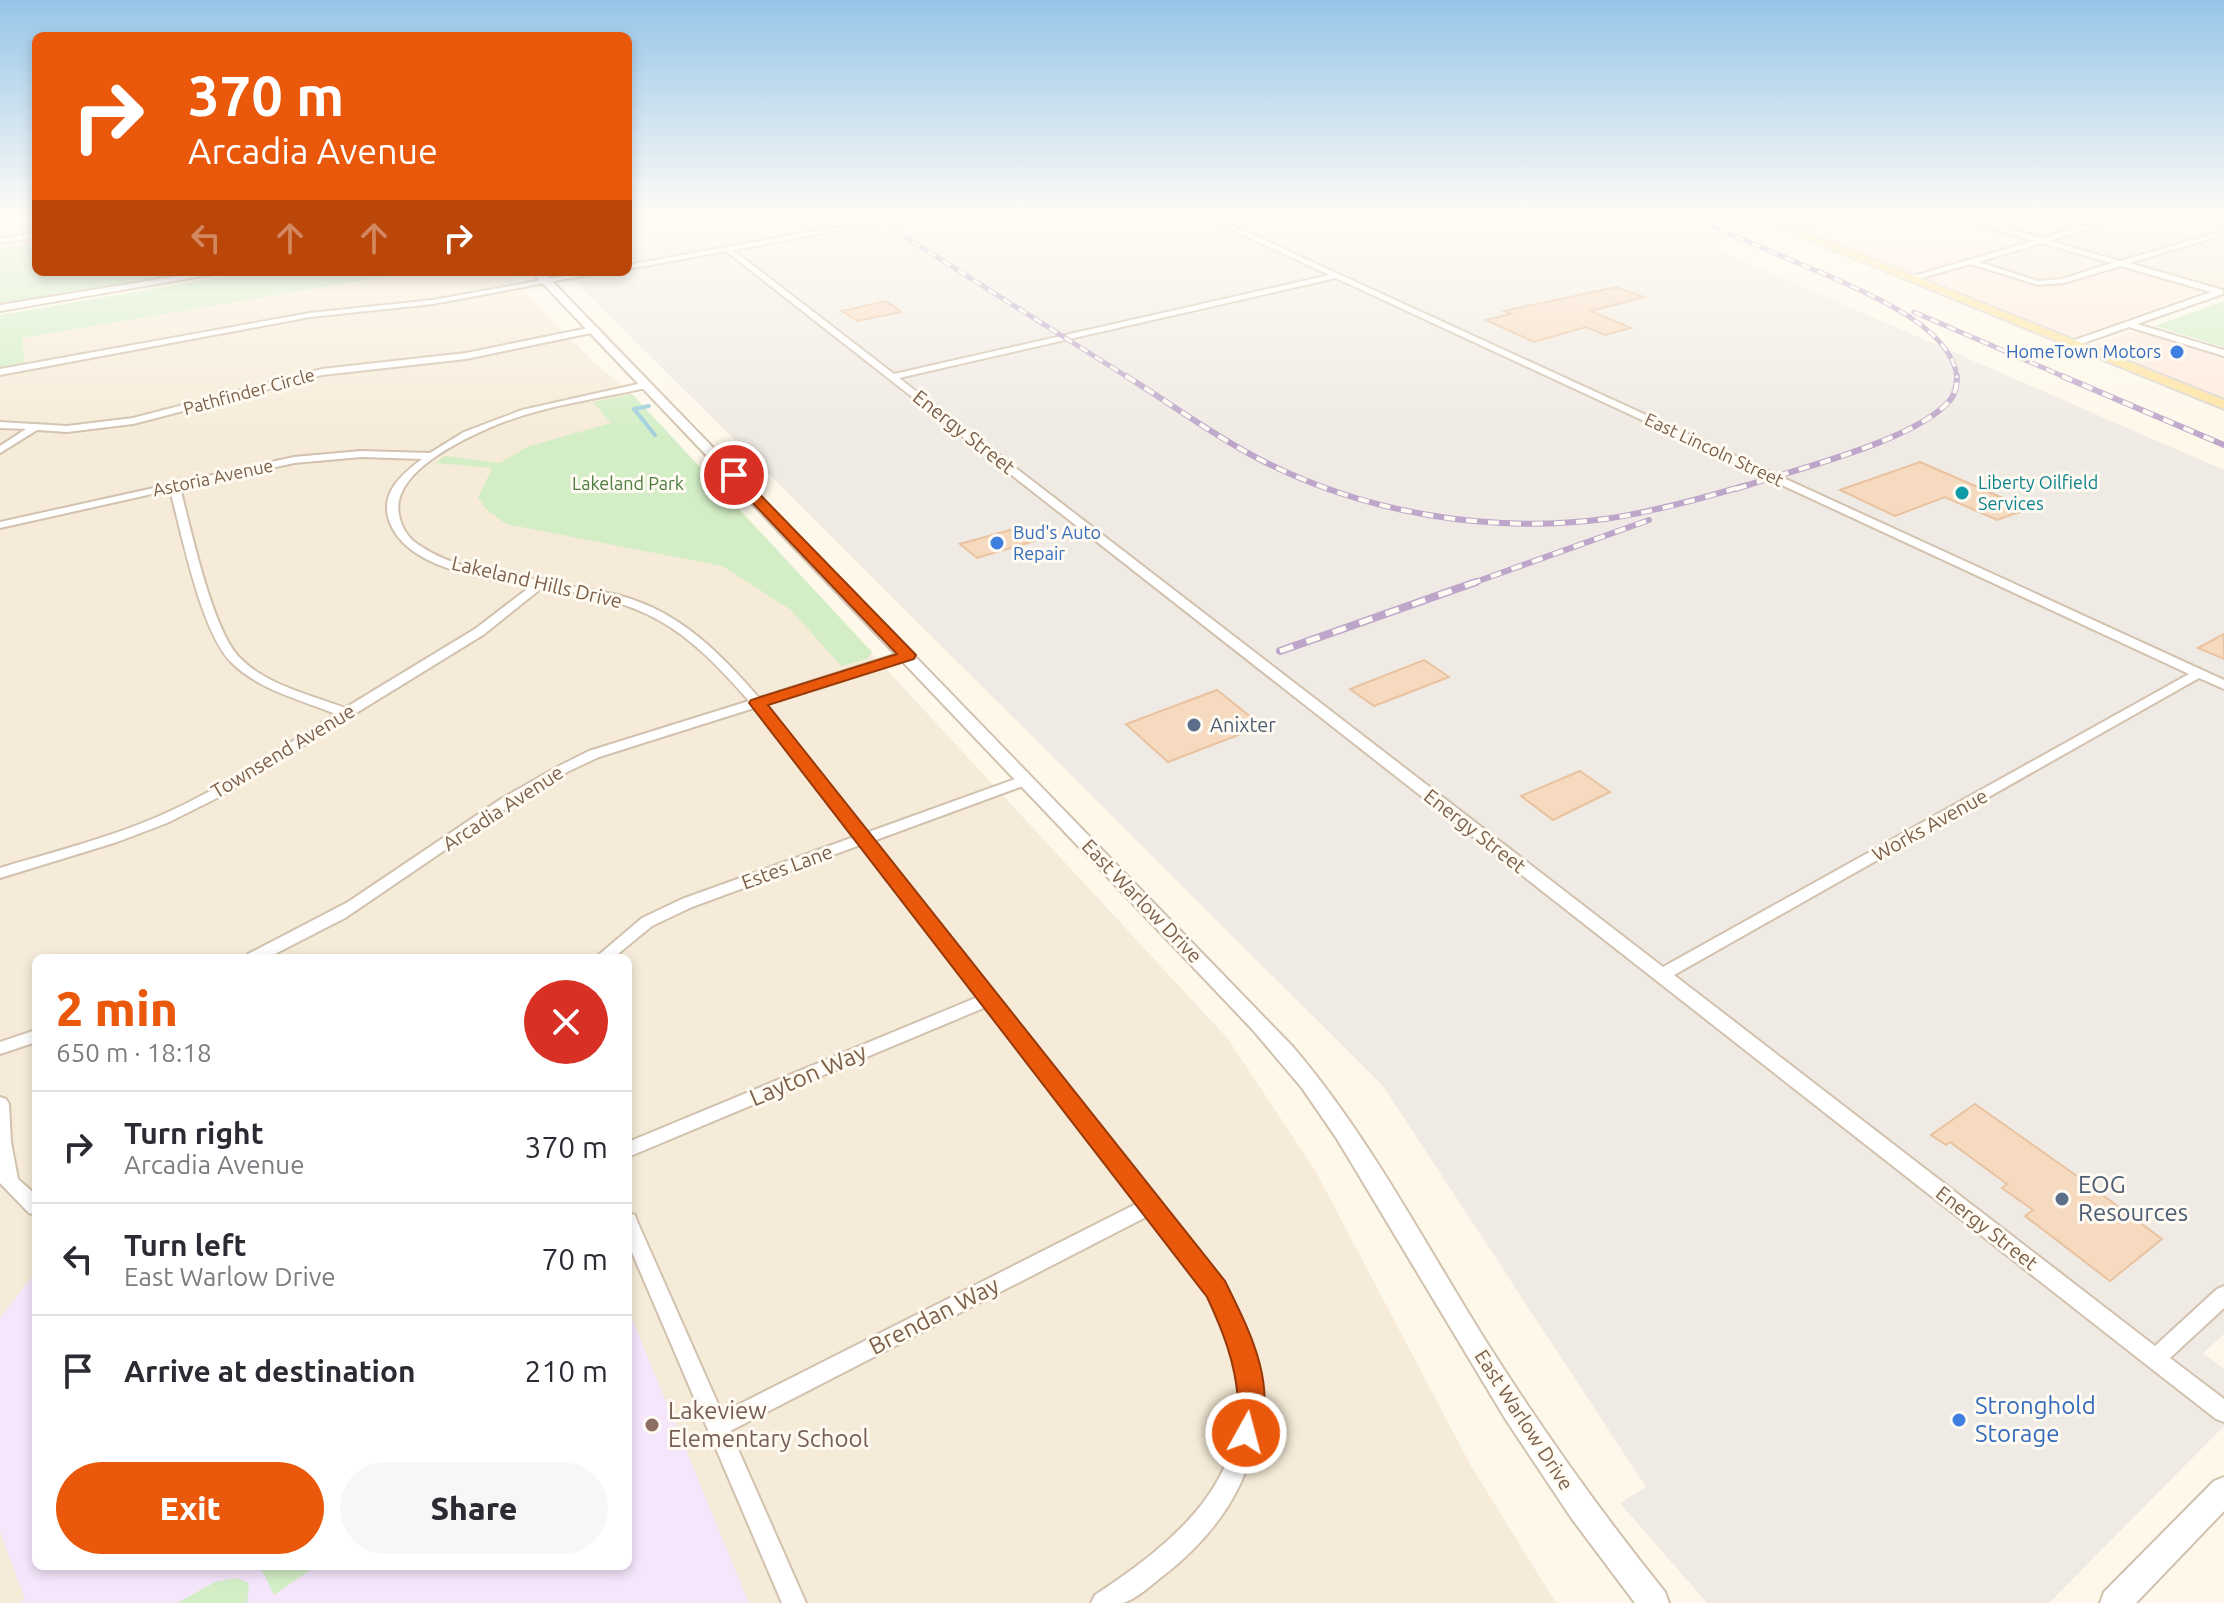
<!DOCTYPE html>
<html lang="en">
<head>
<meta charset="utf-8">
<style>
	body { margin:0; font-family:Ubuntu,sans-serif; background:#f7f7f7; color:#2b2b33; height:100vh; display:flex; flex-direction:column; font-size:30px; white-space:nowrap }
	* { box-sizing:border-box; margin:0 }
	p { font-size:26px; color:#7c7c81 }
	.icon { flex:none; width:44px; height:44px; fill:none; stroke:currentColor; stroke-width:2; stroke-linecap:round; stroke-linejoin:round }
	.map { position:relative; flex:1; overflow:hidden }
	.panel { position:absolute; left:32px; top:954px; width:600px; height:616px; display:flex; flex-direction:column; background:#fff; border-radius:12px; box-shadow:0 4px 12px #0003 }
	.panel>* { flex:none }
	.hud { position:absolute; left:32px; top:32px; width:600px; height:244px; border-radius:12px; box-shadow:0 4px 12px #0003; background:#ea580c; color:#fff; overflow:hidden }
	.pin { position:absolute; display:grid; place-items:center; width:68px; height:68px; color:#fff; margin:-34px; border:4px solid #fff; border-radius:50%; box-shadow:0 2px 8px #0007 }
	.me { position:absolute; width:88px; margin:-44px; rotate:7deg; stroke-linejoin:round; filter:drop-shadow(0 0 6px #0008) }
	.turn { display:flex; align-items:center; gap:28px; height:168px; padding:0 24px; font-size:36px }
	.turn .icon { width:104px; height:104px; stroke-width:2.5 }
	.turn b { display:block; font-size:56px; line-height:68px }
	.lanes { display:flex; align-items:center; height:76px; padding:0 24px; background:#0003; justify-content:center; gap:40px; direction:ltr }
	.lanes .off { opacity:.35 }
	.round { display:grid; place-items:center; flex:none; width:84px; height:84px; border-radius:42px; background:#f7f7f7 }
	.summary { display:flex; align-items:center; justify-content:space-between; height:136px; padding:0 24px }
	h1 { font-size:48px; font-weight:800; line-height:60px; color:#ea580c }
	.action { display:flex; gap:16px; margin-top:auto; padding:16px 24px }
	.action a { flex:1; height:92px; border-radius:48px; background:#ea580c; color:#fff; font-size:32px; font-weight:800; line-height:92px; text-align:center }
	.action a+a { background:#f7f7f7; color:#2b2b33 }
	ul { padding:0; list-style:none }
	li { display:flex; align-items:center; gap:24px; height:112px; padding:0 24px; border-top:2px solid #e1e1e2 }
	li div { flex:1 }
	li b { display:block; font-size:30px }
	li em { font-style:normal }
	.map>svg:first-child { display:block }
	.residential { fill:#f6ebd8; fill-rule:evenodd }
	.commercial { fill:#ffeade }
	.industrial { fill:#efeae3 }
	.education { fill:#f5e6fb }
	.green { fill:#d3eec6 }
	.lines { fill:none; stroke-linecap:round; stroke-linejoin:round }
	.stream-far1 { stroke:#a1cedd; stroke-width:3 }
	.stream { stroke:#a1cedd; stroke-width:4 }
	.building { fill:#f6dac0; stroke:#e9c29f; stroke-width:2 }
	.minor-casing { stroke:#d2c1ae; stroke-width:4 }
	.tertiary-casing { stroke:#d2c1ae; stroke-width:4 }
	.primary-casing { stroke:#ddd6d0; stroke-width:4 }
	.minor { fill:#fff; fill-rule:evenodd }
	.tertiary { fill:#fff; fill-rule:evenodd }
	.primary { fill:#ffe4a0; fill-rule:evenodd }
	.rail-far2-casing { stroke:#bda6ca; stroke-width:5 }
	.rail-far1-casing { stroke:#bda6ca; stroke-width:6 }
	.rail-casing { stroke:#bda6ca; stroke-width:8 }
	.rail-far2 { stroke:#fffbf2; stroke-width:3; stroke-dasharray:9; stroke-linecap:butt }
	.rail-far1 { stroke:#fffbf2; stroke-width:4; stroke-dasharray:11; stroke-linecap:butt }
	.rail { stroke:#fffbf2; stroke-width:5; stroke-dasharray:14; stroke-linecap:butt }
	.route { fill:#ea580c; stroke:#983908; stroke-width:2 }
	.shop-dot { fill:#3f7fe0; stroke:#fffbf2; stroke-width:3 }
	.culture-dot { fill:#0f9aa8; stroke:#fffbf2; stroke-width:3 }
	.service-dot { fill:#5c6f8a; stroke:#fffbf2; stroke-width:3 }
	.education-dot { fill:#8d6e63; stroke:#fffbf2; stroke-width:3 }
	.labels { text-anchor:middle; stroke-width:6; stroke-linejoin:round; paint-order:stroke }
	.far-shop-label { font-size:18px; fill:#366cbe; stroke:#fffbf2; text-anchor:end }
	.far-street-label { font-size:18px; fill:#7c604a; stroke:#fffbf2 }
	.far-culture-label { font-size:18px; fill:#0d838f; stroke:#fffbf2; text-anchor:start }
	.far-park-label { font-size:18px; fill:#4b7c3e; stroke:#fffbf2 }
	.street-label { font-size:20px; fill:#7c604a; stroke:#fffbf2 }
	.service-label { font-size:20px; fill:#4e5e75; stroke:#fffbf2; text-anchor:start }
	.near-street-label { font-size:24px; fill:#7c604a; stroke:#fffbf2 }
	.near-service-label { font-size:24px; fill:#4e5e75; stroke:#fffbf2; text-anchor:start }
	.near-shop-label { font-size:24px; fill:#366cbe; stroke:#fffbf2; text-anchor:start }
	.near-education-label { font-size:24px; fill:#785e54; stroke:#fffbf2; text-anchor:start }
</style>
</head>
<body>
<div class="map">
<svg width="2224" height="1603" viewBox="0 0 2224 1603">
	<rect width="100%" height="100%" fill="#fef8ea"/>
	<g class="residential">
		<polygon points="0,215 36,215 36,244 0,249"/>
		<polygon points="1224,215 1356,215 1375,223 1284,243"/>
		<polygon points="1768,215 2224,215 2224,283 2075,337"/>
		<path d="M 413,272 L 505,272 L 593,362 L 632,394 L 1228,1039 L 1315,1170 L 1471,1466 L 1556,1603 L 0,1603 L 0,342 ZM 36,958 L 628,958 L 628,1566 L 36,1566 Z"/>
	</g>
	<g class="commercial">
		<polygon points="1768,215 1939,215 2024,240 1967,258 2056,287 2122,268 2198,292 2075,337"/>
		<polygon points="2130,332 2155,336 2224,358 2224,399 2094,345"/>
	</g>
	<polygon class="industrial" points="628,215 1224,215 1285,243 1374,223 1356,215 1673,215 1730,239 1709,246 2224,470 2224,1334 2203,1353 2224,1369 2224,1426 2049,1603 1707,1603 1620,1503 1646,1487 1383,1086 566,272 628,272"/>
	<polygon class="education" points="36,1272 36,1566 628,1566 628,1309 749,1603 18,1603 25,1599 0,1532 0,1318"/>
	<g class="green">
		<polygon points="36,244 36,272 197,272 0,305 0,249"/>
		<polygon points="251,272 413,272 22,338 25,363 0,368 0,315"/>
		<polygon points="2224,301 2224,347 2155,326"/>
		<polygon points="632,394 872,652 867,659 841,666 791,610 722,566 506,524 486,509 478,498 492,468 436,463 444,456 500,463 527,447 611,423 593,402"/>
		<polygon points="260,1566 308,1566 310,1570 274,1595"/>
		<polygon points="236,1578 249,1583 247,1603 177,1603 215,1582"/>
	</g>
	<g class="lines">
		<polyline class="stream-far1" points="2180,215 2224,226"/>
		<g class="stream">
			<polyline points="634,409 655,435"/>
			<polyline points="634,409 649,406"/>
		</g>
	</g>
	<g class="building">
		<polygon points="1616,287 1644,297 1591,311 1631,328 1605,335 1586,327 1534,342 1486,320 1511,314 1504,311"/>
		<polygon points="886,301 901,312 857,321 842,311"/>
		<polygon points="1920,462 2028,509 1997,520 1945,497 1895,516 1840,490"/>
		<polygon points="1017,528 1034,541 977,558 960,544"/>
		<polygon points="2224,634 2224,659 2198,648"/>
		<polygon points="1424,660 1449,677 1374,706 1350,689"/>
		<polygon points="1217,690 1262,726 1168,762 1126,724"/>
		<polygon points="1580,771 1610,792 1553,820 1521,796"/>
		<polygon points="1975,1104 2081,1179 2162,1239 2110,1281 2025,1216 2033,1210 2002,1188 2007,1184 1950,1142 1946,1145 1931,1135"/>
	</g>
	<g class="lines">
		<defs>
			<g id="minor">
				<path d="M 903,215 L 918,215 L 733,250 L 894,374 L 1329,275 L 1201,215 L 1210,215 L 2224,680 L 2224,689 L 2199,678 L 1674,975 L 2155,1346 L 2217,1289 L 2224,1286 L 2224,1308 L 2170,1358 L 2224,1399 L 2224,1422 L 2216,1419 L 2148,1366 L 726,251 L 628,269 L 628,265 ZM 1336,278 L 2189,674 L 1663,967 L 899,378 Z"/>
				<polygon points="1844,215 1857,215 1789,231 1785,229"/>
				<path d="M 1948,215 C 1962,215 1973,221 1986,223 C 2000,224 2016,215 2030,215 L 1996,225 L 2041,238 L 2119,215 L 2129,215 L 2049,241 L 2120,261 L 2220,232 L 2220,236 L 2129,263 L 2223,290 L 2223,294 L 2137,324 L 2224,350 L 2224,356 L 2129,327 L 2075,346 L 2069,346 L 2069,342 L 2211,292 L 2121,266 L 2063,283 L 2038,285 L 1971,264 L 1910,281 L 1910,277 L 2033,241 ZM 2041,243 L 2112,263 L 2062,279 L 2038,281 L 1979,262 Z"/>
				<polygon points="36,233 36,237 0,243 0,239"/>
				<polygon points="586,272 603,272 433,304 310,317 0,375 0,369 310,313 433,300"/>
				<polygon points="593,327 597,330 596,332 466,359 322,375 133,424 67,432 37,430 0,453 0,446 26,429 0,428 0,422 67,426 133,418 322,369 466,353"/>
				<path d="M 647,382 L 650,383 L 650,387 C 599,399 545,405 496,425 C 463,439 386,474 400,519 C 403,531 411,541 422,547 C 455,569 500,574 539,580 L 543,579 C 558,587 601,590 621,596 C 680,612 720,653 759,698 L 904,652 L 912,652 L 914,655 L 912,658 L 765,704 L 866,833 L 1021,777 L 1026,776 L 1033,780 L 1031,783 L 873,841 L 1223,1283 C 1240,1319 1259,1352 1260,1393 C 1260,1471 1223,1529 1163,1576 C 1152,1584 1136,1600 1122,1603 C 1113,1603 1101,1603 1091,1603 L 1095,1595 C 1175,1542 1253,1480 1236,1373 C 1232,1345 1224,1318 1208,1293 C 1190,1266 1168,1242 1148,1216 L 730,1431 L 806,1603 L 782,1603 L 628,1243 L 628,1213 L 635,1215 L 637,1221 L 722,1413 L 1138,1203 L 986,1007 L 628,1157 L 628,1142 L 978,997 L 860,845 L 692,907 L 652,926 L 613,958 L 595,958 L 642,918 L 682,899 L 854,837 L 754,708 L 599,757 L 569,771 L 511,805 L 345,918 L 267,958 L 246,958 L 248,954 L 348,902 L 501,799 L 559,766 L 589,751 L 749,701 C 681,623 646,602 543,587 L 483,635 L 223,795 L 167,823 L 117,842 L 0,878 L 0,868 C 52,852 106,839 157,817 C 220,790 278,750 336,714 C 302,700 259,690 232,663 C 201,633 182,534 170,490 L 0,528 L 0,522 L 294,457 L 361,451 L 430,453 L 464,432 L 522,410 ZM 361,457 L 422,459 C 402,474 380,493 389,520 C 405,569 487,579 531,586 L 475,629 L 345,708 C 311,695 266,685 240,658 C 212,630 191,529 180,488 L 294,463 Z"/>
				<polygon points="36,1030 36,1042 0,1054 0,1042"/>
				<polygon points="0,1097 6,1099 9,1104 11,1142 18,1179 36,1195 36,1215 29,1213 0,1183"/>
			</g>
			<g id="tertiary">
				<polygon points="203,272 226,272 0,311 0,305"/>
				<path d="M 532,272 L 543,272 L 1293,1047 C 1368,1135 1421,1237 1482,1335 C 1538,1424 1599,1510 1665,1592 L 1669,1603 L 1635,1603 L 1572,1519 L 1506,1420 L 1337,1139 L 1302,1088 L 1252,1029 Z"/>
				<polygon points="2224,1477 2224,1511 2136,1603 2100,1603 2104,1592 2214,1481"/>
			</g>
			<polygon id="primary" points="1748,215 1763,215 2224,400 2224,409"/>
		</defs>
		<use href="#minor" class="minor-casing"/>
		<use href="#tertiary" class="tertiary-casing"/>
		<use href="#primary" class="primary-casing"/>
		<use href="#minor" class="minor"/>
		<use href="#tertiary" class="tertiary"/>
		<use href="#primary" class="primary"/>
		<defs>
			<g id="rail-far2">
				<polyline points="1686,215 1826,275"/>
				<polyline points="897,232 1129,378"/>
				<path d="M 1818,271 C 1860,291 1952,324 1957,378"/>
				<polyline points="1914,312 2067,378"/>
			</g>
			<g id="rail-far1">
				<path d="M 1126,376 C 1170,403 1214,436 1261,460 C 1364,513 1490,534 1605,519 C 1653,512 1700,499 1747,485"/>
				<polyline points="2062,376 2224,445"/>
				<path d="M 1736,489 C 1788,471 1918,441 1951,399 C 1956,392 1957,384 1957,376"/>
				<polyline points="1470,584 1649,520"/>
			</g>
			<polyline id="rail" points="1280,651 1476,582"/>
		</defs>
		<use href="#rail-far2" class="rail-far2-casing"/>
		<use href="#rail-far1" class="rail-far1-casing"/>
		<use href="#rail" class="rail-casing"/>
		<use href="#rail-far2" class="rail-far2"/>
		<use href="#rail-far1" class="rail-far1"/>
		<use href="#rail" class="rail"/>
	</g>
	<linearGradient id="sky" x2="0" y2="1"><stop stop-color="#96c5e9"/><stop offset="0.49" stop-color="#fffcf6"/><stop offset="1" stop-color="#fffcf6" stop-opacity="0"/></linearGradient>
	<rect width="2224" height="439" fill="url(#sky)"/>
	<path class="route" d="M 729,472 L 738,472 L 916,655 L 914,659 L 768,705 L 1225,1281 C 1249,1330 1280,1387 1256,1442 L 1246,1446 L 1236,1442 C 1230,1427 1239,1415 1238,1399 C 1235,1362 1223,1331 1207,1297 L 749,703 L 751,700 L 897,654 L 729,478 Z"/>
	<g class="shop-dot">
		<circle cx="2177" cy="352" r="8"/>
		<circle cx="997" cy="543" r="8"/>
		<circle cx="1959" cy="1420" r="8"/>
	</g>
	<circle class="culture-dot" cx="1962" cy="493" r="8"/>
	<g class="service-dot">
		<circle cx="1194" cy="725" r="8"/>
		<circle cx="2062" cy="1199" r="8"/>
	</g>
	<circle class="education-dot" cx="652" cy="1425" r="8"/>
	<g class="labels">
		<g class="far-shop-label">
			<text x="2161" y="358">HomeTown Motors</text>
			<text x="1013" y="539" text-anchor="start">Bud's Auto<tspan x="1013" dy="21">Repair</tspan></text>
		</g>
		<g class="far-street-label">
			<text transform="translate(249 392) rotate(-15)" y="6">Pathfinder Circle</text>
			<text transform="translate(1714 450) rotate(25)" y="6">East Lincoln Street</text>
			<text transform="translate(213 478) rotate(-12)" y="6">Astoria Avenue</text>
		</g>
		<g class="far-culture-label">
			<text x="1978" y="489">Liberty Oilfield<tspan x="1978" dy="21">Services</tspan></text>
		</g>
		<g class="far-park-label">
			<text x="628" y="490">Lakeland Park</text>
		</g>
		<g class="street-label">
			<text transform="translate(964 432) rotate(38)" y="7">Energy Street</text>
			<text transform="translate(537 582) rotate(13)" y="7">Lakeland Hills Drive</text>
			<text transform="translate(283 751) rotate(-31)" y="7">Townsend Avenue</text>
			<text transform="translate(503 808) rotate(-33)" y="7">Arcadia Avenue</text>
			<text transform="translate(1930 825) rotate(-29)" y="7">Works Avenue</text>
			<text transform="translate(1475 831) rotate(38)" y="7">Energy Street</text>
			<text transform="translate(787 867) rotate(-20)" y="7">Estes Lane</text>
			<text transform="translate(1142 901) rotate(46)" y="7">East Warlow Drive</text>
			<text transform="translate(1987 1228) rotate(38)" y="7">Energy Street</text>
			<text transform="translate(1524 1420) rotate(57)" y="7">East Warlow Drive</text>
		</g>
		<g class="service-label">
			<text x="1210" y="732">Anixter</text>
		</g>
		<g class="near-street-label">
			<text transform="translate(808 1075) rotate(-23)" y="8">Layton Way</text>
			<text transform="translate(934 1316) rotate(-27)" y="8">Brendan Way</text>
		</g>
		<g class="near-service-label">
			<text x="2078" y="1193">EOG<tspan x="2078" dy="28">Resources</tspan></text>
		</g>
		<g class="near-shop-label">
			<text x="1975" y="1414">Stronghold<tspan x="1975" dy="28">Storage</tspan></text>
		</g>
		<g class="near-education-label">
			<text x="668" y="1419">Lakeview<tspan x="668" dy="28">Elementary School</tspan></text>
		</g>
	</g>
</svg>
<div class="pin" style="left:734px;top:475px;background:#d93025"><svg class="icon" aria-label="arrive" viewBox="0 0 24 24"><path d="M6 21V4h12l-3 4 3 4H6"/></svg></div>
<svg class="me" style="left:1246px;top:1433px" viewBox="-20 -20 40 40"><circle r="17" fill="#ea580c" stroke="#fff" stroke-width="3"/><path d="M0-11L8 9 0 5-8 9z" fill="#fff"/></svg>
<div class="hud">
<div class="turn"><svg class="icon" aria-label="right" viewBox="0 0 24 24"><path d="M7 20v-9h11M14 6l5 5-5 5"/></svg><div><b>370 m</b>Arcadia Avenue</div></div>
<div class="lanes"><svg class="icon off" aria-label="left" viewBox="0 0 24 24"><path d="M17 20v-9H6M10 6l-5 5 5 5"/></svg><svg class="icon off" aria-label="ahead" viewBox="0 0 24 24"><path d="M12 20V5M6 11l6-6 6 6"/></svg><svg class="icon off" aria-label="ahead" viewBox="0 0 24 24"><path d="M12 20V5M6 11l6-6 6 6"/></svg><svg class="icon" aria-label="right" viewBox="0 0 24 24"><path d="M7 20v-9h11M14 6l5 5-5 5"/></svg></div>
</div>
<section class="panel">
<div class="summary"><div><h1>2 min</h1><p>650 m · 18:18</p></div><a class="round" style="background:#d93025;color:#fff"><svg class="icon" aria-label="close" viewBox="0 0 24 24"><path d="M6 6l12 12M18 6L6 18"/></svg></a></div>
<ul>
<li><svg class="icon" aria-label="right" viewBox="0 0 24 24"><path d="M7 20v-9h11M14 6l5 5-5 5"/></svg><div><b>Turn right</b><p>Arcadia Avenue</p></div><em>370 m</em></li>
<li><svg class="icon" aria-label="left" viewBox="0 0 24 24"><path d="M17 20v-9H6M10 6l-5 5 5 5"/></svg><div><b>Turn left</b><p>East Warlow Drive</p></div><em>70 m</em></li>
<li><svg class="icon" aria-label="arrive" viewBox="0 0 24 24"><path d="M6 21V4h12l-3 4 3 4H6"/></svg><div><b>Arrive at destination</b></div><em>210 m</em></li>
</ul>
<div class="action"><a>Exit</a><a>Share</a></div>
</section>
</div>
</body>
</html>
